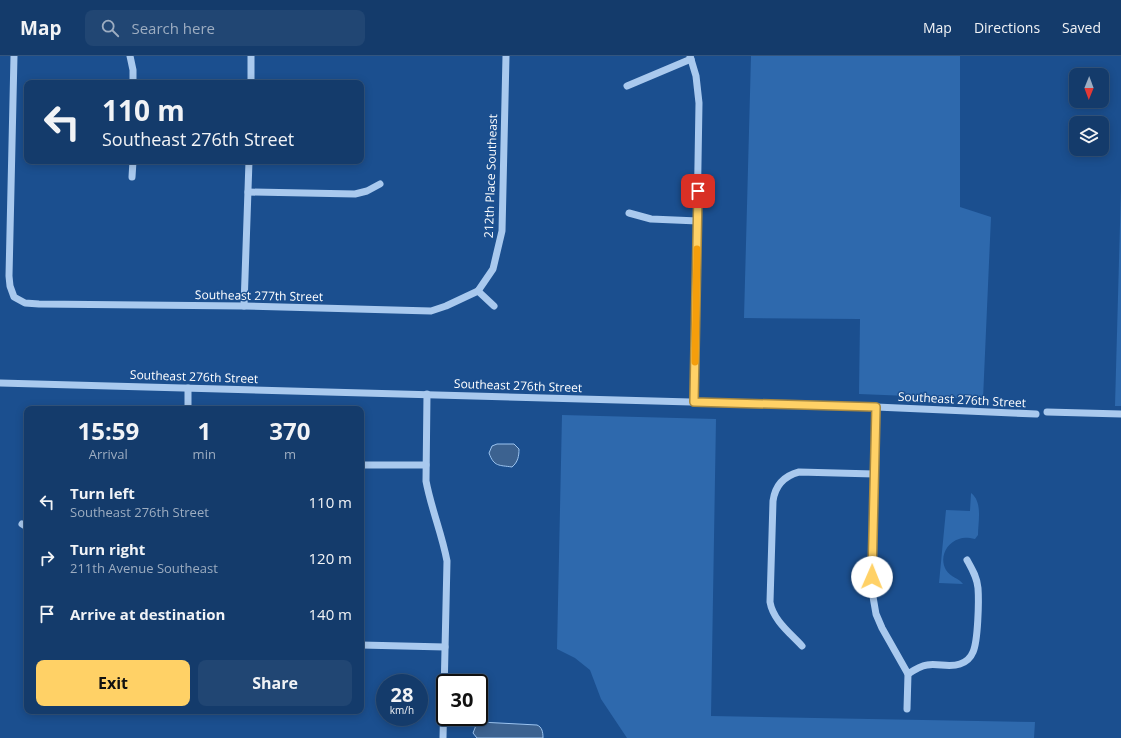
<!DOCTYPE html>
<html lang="en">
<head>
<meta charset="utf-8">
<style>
	body { margin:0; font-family:"Open Sans",sans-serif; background:#214673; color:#f1f3f6; height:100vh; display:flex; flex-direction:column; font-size:15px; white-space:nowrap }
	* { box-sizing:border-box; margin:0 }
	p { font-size:13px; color:#9dadc1 }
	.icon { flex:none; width:22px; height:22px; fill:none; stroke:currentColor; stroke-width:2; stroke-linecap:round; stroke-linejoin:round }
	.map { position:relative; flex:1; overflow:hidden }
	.details { position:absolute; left:24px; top:350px; width:340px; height:308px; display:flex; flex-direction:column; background:#143b6b; border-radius:8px; box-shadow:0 2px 10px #0003,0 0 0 1px #33557e }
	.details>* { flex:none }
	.guide { position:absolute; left:24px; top:24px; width:340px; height:84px; border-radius:8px; box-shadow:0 2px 10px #0003,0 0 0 1px #33557e; background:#143b6b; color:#f1f3f6; overflow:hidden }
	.needle { width:26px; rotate:181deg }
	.buttons { position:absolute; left:1069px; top:12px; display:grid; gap:8px }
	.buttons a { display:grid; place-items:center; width:40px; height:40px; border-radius:8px; background:#143b6b; box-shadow:0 2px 10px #0003,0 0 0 1px #33557e; font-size:20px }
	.speed { position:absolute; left:376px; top:618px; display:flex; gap:8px; font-size:20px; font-weight:700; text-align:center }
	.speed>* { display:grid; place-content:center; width:52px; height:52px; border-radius:50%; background:#143b6b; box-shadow:0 2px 10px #0003,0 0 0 1px #33557e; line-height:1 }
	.speed small { font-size:10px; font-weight:400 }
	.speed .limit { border:2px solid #111; border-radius:6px; background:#fff; color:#111 }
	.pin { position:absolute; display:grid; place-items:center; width:34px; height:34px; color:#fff; margin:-17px; border-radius:8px; box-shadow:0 2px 6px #0006 }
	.me { position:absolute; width:44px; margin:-22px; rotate:1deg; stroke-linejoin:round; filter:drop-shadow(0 0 3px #0008) }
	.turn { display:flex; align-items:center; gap:14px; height:84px; padding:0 12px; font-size:18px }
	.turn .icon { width:52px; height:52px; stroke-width:2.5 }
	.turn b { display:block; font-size:28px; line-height:34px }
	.eta { display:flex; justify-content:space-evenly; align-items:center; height:68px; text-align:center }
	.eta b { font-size:24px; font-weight:700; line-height:28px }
	.button { display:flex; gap:8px; margin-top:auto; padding:8px 12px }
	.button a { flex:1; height:46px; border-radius:8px; background:#ffd166; color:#111; font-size:16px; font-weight:700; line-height:46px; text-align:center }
	.button a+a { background:#214673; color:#f1f3f6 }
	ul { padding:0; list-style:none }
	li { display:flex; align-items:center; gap:12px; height:56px; padding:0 12px }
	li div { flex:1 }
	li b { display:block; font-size:15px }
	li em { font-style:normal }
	header { display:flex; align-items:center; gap:24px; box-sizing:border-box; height:56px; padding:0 20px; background:#143b6b; border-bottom:1px solid #33557e }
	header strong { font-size:19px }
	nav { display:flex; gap:22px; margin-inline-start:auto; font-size:14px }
	.search { width:280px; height:36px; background:#214673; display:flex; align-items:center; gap:10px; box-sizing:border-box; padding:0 14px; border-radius:8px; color:#9dadc1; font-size:15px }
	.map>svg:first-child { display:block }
	.green { fill:#2e69ad }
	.water { fill:#3c6290; stroke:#9cc4f0 }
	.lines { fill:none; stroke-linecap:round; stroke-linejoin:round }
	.minor { stroke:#a9c9ee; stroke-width:7 }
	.route-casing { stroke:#a68842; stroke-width:10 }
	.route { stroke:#ffd166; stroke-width:7 }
	.slow { stroke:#f59e0b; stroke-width:7 }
	.labels { text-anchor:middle; stroke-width:3; stroke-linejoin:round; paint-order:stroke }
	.street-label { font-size:12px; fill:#fff; stroke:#1b4f8f }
</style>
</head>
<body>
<header>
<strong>Map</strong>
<div class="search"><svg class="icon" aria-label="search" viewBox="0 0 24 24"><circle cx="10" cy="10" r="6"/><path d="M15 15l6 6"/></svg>Search here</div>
<nav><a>Map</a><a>Directions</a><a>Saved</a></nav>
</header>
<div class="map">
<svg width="1121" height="682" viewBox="0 0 1121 682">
	<rect width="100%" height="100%" fill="#1b4f8f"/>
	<g class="green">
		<polygon points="751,0 960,0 960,151 991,161 983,343 859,338 860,263 744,262"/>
		<polygon points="1121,132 1121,350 1115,350"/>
		<polygon points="562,359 716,363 711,660 1035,666 1034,682 627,682 601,643 590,614 575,602 557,593"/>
		<path d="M 971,437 C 983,446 978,466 978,479 L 975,483 C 969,482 964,481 959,483 C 946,487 939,502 946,514 C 950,521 959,522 963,528 L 939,527 L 946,454 L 970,455 Z"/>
	</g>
	<g class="water">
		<path d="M 497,388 L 514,388 L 519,393 C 519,400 518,406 512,411 C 499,409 494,411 489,397 L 492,390 Z"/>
		<path d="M 480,666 L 537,669 C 542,671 543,676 543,682 L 477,682 L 473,677 L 477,667 Z"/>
	</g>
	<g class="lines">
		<g class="minor">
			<polyline points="14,0 9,220 10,230 14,241 25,247 39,248 244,250 431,255 446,250 478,235 493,213 502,175 506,0"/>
			<polyline points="130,0 133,14 133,27"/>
			<polyline points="690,0 696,20 699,47 694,346"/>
			<polyline points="251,27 251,0"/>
			<polyline points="627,30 691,3"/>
			<polyline points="132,121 133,105"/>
			<polyline points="248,136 355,138 367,135 380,128"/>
			<polyline points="629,157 651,163 698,165"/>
			<polyline points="478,235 494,250"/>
			<polyline points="244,250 249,105"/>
			<polyline points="0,327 876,351 1036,358"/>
			<path d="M 427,338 L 426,425 C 431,452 442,478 447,505 L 443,682"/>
			<polyline points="876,351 872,535 876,558 882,572 908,618 907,653"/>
			<polyline points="188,353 188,332"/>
			<polyline points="1047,356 1121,358"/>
			<polyline points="361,409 426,409"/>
			<polyline points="22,468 27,471"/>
			<polyline points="361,589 445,591"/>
			<path d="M 802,590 C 790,577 773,564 770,546 L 773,445 C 775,430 784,420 799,416 L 874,418"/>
			<path d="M 908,618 C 914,614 920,610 927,609 C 938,607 949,612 960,608 C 966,606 971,601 973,596 C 978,585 979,545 978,532 C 977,521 972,513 967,504"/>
		</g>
	</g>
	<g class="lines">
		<defs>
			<polyline id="route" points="698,135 694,346 876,351 872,521"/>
		</defs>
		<use href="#route" class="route-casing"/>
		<use href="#route" class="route"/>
		<polyline class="slow" points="695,306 697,193"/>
	</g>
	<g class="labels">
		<g class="street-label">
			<text transform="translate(491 120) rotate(-88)" y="4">212th Place Southeast</text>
			<text transform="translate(259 240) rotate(1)" y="4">Southeast 277th Street</text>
			<text transform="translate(194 321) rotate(2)" y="4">Southeast 276th Street</text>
			<text transform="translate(518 330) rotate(2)" y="4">Southeast 276th Street</text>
			<text transform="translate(962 344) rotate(3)" y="4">Southeast 276th Street</text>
		</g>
	</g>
</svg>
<div class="buttons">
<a><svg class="needle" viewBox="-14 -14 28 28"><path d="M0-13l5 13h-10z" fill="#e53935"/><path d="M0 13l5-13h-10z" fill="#9dadc1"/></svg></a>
<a><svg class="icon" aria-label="layers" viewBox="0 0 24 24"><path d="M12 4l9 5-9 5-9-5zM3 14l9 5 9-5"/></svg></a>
</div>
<div class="speed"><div>28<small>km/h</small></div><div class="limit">30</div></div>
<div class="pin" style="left:698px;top:135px;background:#d93025"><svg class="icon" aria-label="arrive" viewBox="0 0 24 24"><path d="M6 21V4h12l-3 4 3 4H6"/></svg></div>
<svg class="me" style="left:872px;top:521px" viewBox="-20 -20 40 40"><circle r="19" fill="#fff"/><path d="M0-13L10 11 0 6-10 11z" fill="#ffd166"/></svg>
<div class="guide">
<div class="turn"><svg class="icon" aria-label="left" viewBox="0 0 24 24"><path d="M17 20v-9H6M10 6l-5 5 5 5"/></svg><div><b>110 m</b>Southeast 276th Street</div></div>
</div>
<section class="details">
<div class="eta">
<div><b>15:59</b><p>Arrival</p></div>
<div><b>1</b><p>min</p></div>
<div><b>370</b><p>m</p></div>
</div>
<ul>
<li><svg class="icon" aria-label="left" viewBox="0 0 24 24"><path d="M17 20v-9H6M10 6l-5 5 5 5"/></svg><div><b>Turn left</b><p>Southeast 276th Street</p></div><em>110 m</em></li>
<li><svg class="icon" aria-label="right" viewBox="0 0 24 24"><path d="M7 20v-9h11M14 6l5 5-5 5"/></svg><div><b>Turn right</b><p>211th Avenue Southeast</p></div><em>120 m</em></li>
<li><svg class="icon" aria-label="arrive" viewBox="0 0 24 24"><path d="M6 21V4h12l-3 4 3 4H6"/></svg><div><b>Arrive at destination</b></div><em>140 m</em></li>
</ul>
<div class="button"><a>Exit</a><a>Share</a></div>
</section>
</div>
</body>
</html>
